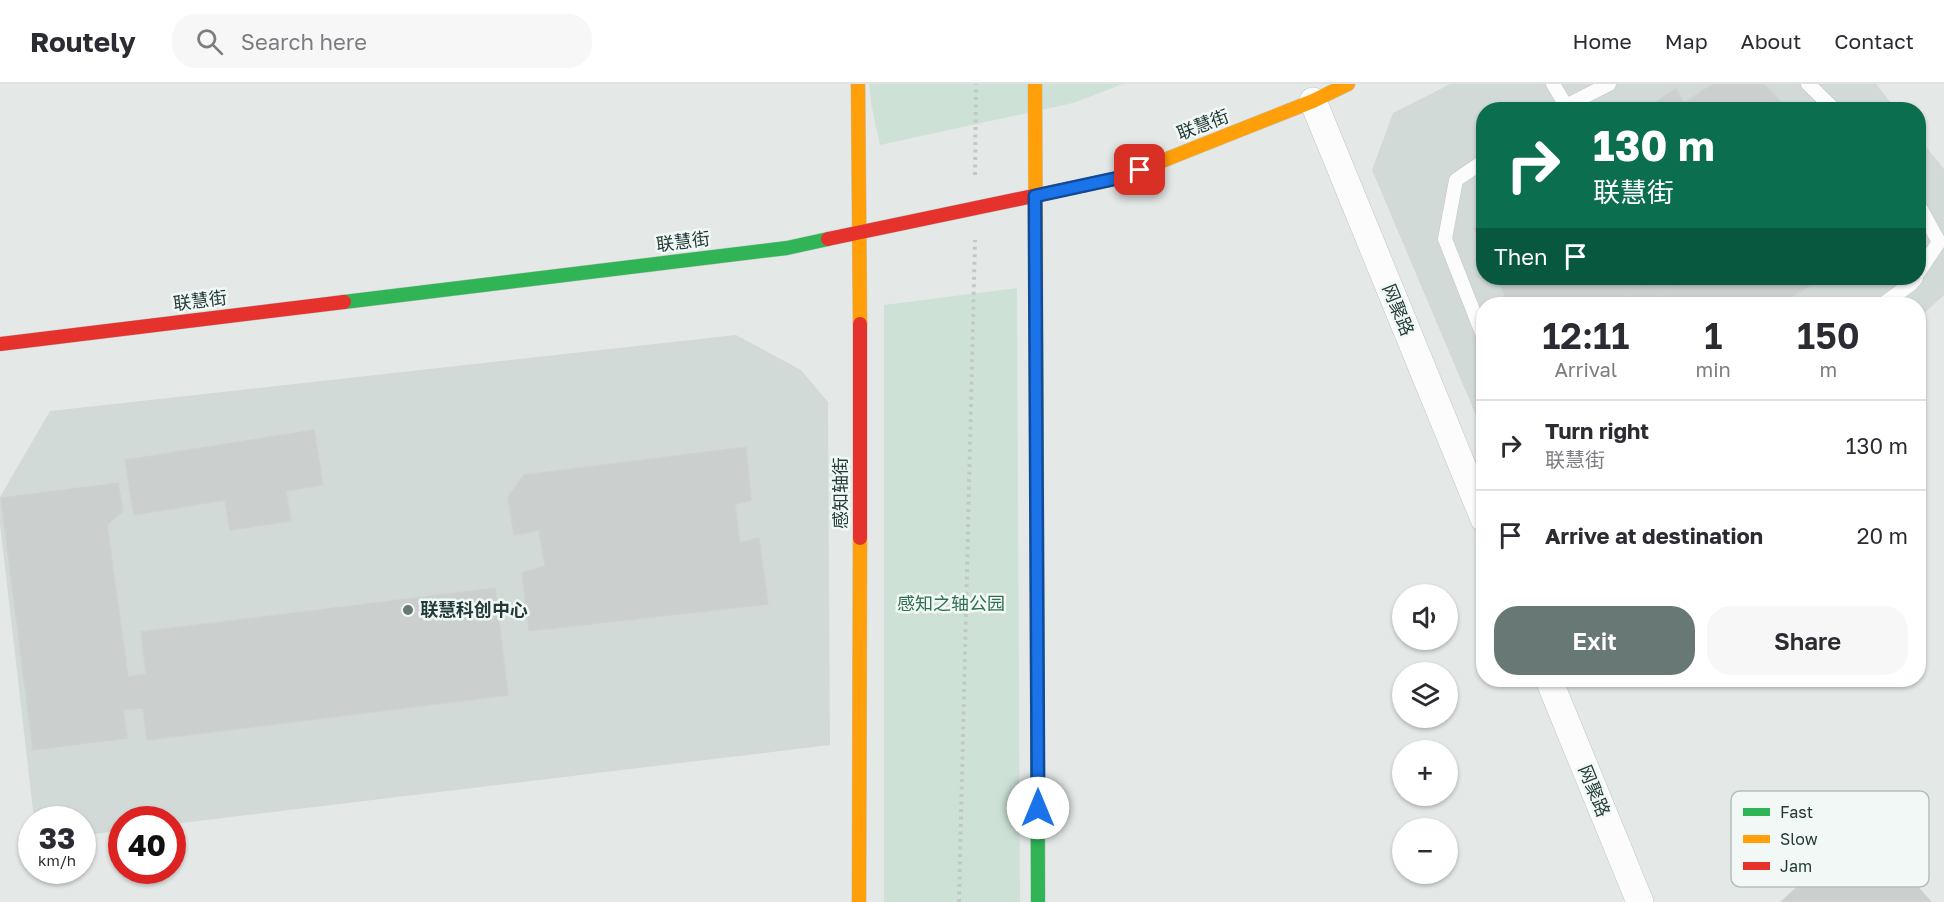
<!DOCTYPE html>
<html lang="en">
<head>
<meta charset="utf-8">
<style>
	body { margin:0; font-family:"Golos Text","Noto Sans SC",sans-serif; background:#f7f7f7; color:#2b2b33; height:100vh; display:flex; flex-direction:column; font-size:22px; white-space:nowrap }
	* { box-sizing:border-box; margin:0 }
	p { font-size:20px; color:#7c7c81 }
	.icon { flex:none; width:33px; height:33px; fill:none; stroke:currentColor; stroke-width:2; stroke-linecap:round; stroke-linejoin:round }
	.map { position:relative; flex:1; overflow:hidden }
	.details { position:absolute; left:1476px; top:213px; width:450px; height:390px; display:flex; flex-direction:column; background:#fff; border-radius:24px; box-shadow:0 2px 4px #0004 }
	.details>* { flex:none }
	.top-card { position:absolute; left:1476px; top:18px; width:450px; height:183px; border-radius:24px; box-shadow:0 2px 4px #0004; background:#0b6e4f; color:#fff; overflow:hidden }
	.buttons { position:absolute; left:1392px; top:500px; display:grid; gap:12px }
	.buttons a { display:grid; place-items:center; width:66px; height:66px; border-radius:50%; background:#fff; box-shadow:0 2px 4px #0004; font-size:30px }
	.speed { position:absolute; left:18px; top:722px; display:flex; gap:12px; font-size:30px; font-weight:700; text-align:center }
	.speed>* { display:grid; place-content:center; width:78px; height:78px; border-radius:50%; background:#fff; box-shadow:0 2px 4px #0004; line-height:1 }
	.speed small { font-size:15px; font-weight:400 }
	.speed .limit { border:9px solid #d22; background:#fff; color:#111 }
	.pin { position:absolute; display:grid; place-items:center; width:51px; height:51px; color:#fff; margin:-26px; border-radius:12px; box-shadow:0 3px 9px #0006 }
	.me { position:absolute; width:66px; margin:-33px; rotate:0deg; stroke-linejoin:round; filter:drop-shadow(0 0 4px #0008) }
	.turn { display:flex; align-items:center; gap:21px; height:126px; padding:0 18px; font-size:27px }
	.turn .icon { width:78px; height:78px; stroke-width:2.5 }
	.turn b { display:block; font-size:42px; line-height:51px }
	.then { display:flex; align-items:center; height:57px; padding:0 18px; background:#0003; gap:12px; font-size:22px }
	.eta { display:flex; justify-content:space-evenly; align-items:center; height:102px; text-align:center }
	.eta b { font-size:36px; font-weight:600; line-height:42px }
	.button { display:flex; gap:12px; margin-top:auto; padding:12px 18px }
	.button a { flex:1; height:69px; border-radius:24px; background:#677875; color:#fff; font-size:24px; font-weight:600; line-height:69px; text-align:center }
	.button a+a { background:#f7f7f7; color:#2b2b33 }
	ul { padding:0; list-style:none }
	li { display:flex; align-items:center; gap:18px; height:90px; padding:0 18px; border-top:2px solid #e1e1e2 }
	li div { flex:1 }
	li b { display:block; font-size:22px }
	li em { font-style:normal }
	header { display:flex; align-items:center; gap:36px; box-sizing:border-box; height:84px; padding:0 30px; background:#fff; border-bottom:2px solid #e1e1e2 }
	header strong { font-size:28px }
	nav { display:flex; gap:33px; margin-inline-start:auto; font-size:21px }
	.search { width:420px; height:54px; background:#f7f7f7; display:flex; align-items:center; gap:15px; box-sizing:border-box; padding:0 21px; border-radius:24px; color:#7c7c81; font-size:22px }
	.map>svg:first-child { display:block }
	.built { fill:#d2dad8 }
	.green { fill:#cee1d6 }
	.building { fill:#cbd0cf; stroke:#cdd2d0; stroke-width:1.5 }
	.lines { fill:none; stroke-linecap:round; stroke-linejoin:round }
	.lane-casing { stroke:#c1c6c4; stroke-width:15 }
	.street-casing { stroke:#c1c6c4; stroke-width:28 }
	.fast-casing { stroke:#c0c6c5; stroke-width:15 }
	.slow-casing { stroke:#c0c6c5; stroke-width:15 }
	.jam-casing { stroke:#c0c6c5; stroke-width:15 }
	.path { stroke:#c1c9c8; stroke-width:4; stroke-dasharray:3 4.5; stroke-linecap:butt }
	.lane { stroke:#fbfcfb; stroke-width:14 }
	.street { stroke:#fbfcfb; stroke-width:27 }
	.fast { stroke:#30b455; stroke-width:14 }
	.slow { stroke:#ff9f0a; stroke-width:14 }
	.jam { stroke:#e5322d; stroke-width:14 }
	.route-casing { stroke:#114b97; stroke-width:15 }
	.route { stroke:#1a73e8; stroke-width:10 }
	.poi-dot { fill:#677875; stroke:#f2f8f6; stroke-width:2 }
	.labels { text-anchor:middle; stroke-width:5; stroke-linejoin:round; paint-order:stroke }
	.street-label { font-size:18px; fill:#233b38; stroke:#f2f8f6 }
	.park-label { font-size:18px; fill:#2f7051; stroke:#f2f8f6 }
	.poi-label { font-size:18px; font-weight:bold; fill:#233b38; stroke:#f2f8f6; text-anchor:start }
	.key { fill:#f2f8f6; stroke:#b4bfbd; stroke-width:1.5 }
	.key-label { font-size:16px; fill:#233b38 }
</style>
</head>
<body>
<header>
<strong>Routely</strong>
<div class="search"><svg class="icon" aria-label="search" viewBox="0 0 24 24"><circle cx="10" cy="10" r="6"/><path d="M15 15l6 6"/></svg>Search here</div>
<nav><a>Home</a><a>Map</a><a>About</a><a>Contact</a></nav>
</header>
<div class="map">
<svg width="1944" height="818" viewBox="0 0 1944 818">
	<rect width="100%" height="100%" fill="#e4e9e7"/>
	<g class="built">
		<polygon points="1450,0 1876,0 1896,25 1484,26 1484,194 1918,194 1919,54 1944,85 1944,211 1919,234 1918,220 1484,220 1483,348 1372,86 1393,29"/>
		<polygon points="736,251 801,286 828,318 830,661 173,740 172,735 122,735 121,747 83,751 82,735 34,735 0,440 0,413 50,327"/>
	</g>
	<g class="green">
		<polygon points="869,0 1123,0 1073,19 880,61 871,19"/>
		<polygon points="1017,204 1020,818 884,818 884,221"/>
	</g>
	<g class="building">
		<polygon points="1713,0 1764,0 1789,26 1688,26 1684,19"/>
		<polygon points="1676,5 1688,26 1643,26"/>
		<polygon points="1484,139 1484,164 1474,144"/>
		<polygon points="1497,194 1595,194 1612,220 1509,220"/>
		<polygon points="1595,194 1691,194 1647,220 1612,220"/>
		<polygon points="1613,194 1659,194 1626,214"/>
		<polygon points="1691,194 1822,194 1779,220 1647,220"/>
		<polygon points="314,346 323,401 286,407 291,437 230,446 225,416 134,431 125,376"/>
		<polygon points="746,363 751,416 735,420 740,459 759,454 768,520 529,547 522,489 545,482 539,446 514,451 508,413 524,391"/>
		<polygon points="118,399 123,427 107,441 128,593 146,590 141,548 495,504 508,611 147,656 143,624 123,626 127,654 33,666 1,414"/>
		<polygon points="1864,743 1931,818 1781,818"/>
	</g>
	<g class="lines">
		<defs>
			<g id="lane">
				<polyline points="1553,0 1565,20"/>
				<polyline points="1808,0 1835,26"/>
				<polyline points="1558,26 1609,0"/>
				<polyline points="1484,77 1456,96 1445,155 1484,254"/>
				<polyline points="1918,120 1939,158 1918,189"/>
				<polyline points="1883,220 1911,200 1916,194"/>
			</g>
			<g id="street">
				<polyline points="1313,17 1484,435"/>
				<polyline points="1549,596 1640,818"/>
			</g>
			<g id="fast">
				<polyline points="344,218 787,164 828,155"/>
				<polyline points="1037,484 1038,818"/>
			</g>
			<g id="slow">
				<polyline points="858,0 860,240"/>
				<polyline points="1035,0 1037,484"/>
				<polyline points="1119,94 1313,17 1348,0"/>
				<polyline points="859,818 860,454"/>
			</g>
			<g id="jam">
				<polyline points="828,155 1119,94"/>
				<polyline points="0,260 344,218"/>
				<polyline points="860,454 860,240"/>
			</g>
		</defs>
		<use href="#lane" class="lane-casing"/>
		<use href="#street" class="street-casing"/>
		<use href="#fast" class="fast-casing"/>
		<use href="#slow" class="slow-casing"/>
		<use href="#jam" class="jam-casing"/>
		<g class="path">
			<polyline points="975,91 976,0"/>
			<polyline points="959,818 975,156"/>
		</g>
		<use href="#lane" class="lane"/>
		<use href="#street" class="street"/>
		<use href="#fast" class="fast"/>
		<use href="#slow" class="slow"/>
		<use href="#jam" class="jam"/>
	</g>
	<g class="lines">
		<defs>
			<polyline id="route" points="1038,724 1035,112 1118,94 1140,86"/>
		</defs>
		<use href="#route" class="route-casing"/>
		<use href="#route" class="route"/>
	</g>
	<circle class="poi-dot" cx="408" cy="526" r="6"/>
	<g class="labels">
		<g class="street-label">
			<text transform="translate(1203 41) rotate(-21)" y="6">联慧街</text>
			<text transform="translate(683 158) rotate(-7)" y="6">联慧街</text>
			<text transform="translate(200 217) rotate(-7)" y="6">联慧街</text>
			<text transform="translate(1398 226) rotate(68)" y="6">网聚路</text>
			<text transform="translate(841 409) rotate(-90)" y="6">感知轴街</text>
			<text transform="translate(1594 707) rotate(68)" y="6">网聚路</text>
		</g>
		<g class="park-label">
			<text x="951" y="526">感知之轴公园</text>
		</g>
		<g class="poi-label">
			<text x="420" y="532">联慧科创中心</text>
		</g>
	</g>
	<rect x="1731" y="707" width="198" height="96" rx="9" class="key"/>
	<rect x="1743" y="724" width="27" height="8" fill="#30b455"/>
	<rect x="1743" y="751" width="27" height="8" fill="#ff9f0a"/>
	<rect x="1743" y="778" width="27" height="8" fill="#e5322d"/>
	<g class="key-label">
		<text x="1780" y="734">Fast</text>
		<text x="1780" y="761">Slow</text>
		<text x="1780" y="788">Jam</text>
	</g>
</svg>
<div class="buttons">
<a><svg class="icon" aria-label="sound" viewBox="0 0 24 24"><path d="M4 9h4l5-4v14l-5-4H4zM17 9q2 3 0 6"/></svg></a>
<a><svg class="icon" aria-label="layers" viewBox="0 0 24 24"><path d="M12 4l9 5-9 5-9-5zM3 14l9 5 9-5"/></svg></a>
<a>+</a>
<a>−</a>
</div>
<div class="speed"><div>33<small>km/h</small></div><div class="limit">40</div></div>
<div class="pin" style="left:1140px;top:86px;background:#d93025"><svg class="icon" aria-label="arrive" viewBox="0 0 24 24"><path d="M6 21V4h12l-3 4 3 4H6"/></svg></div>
<svg class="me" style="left:1038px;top:724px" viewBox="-20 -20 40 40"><circle r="19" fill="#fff"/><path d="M0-13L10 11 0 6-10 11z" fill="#1a73e8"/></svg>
<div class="top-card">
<div class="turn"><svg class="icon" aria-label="right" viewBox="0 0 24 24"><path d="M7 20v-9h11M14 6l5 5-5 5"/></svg><div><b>130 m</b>联慧街</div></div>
<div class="then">Then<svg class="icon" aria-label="arrive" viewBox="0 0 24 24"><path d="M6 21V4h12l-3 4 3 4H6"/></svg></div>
</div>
<section class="details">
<div class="eta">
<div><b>12:11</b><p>Arrival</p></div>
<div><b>1</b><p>min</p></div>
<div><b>150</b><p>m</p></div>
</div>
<ul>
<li><svg class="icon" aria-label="right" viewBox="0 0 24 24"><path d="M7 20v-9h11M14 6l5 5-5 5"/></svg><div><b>Turn right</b><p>联慧街</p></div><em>130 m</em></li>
<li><svg class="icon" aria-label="arrive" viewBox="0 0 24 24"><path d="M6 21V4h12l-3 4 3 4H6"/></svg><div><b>Arrive at destination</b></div><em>20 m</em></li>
</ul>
<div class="button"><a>Exit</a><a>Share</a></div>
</section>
</div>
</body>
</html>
